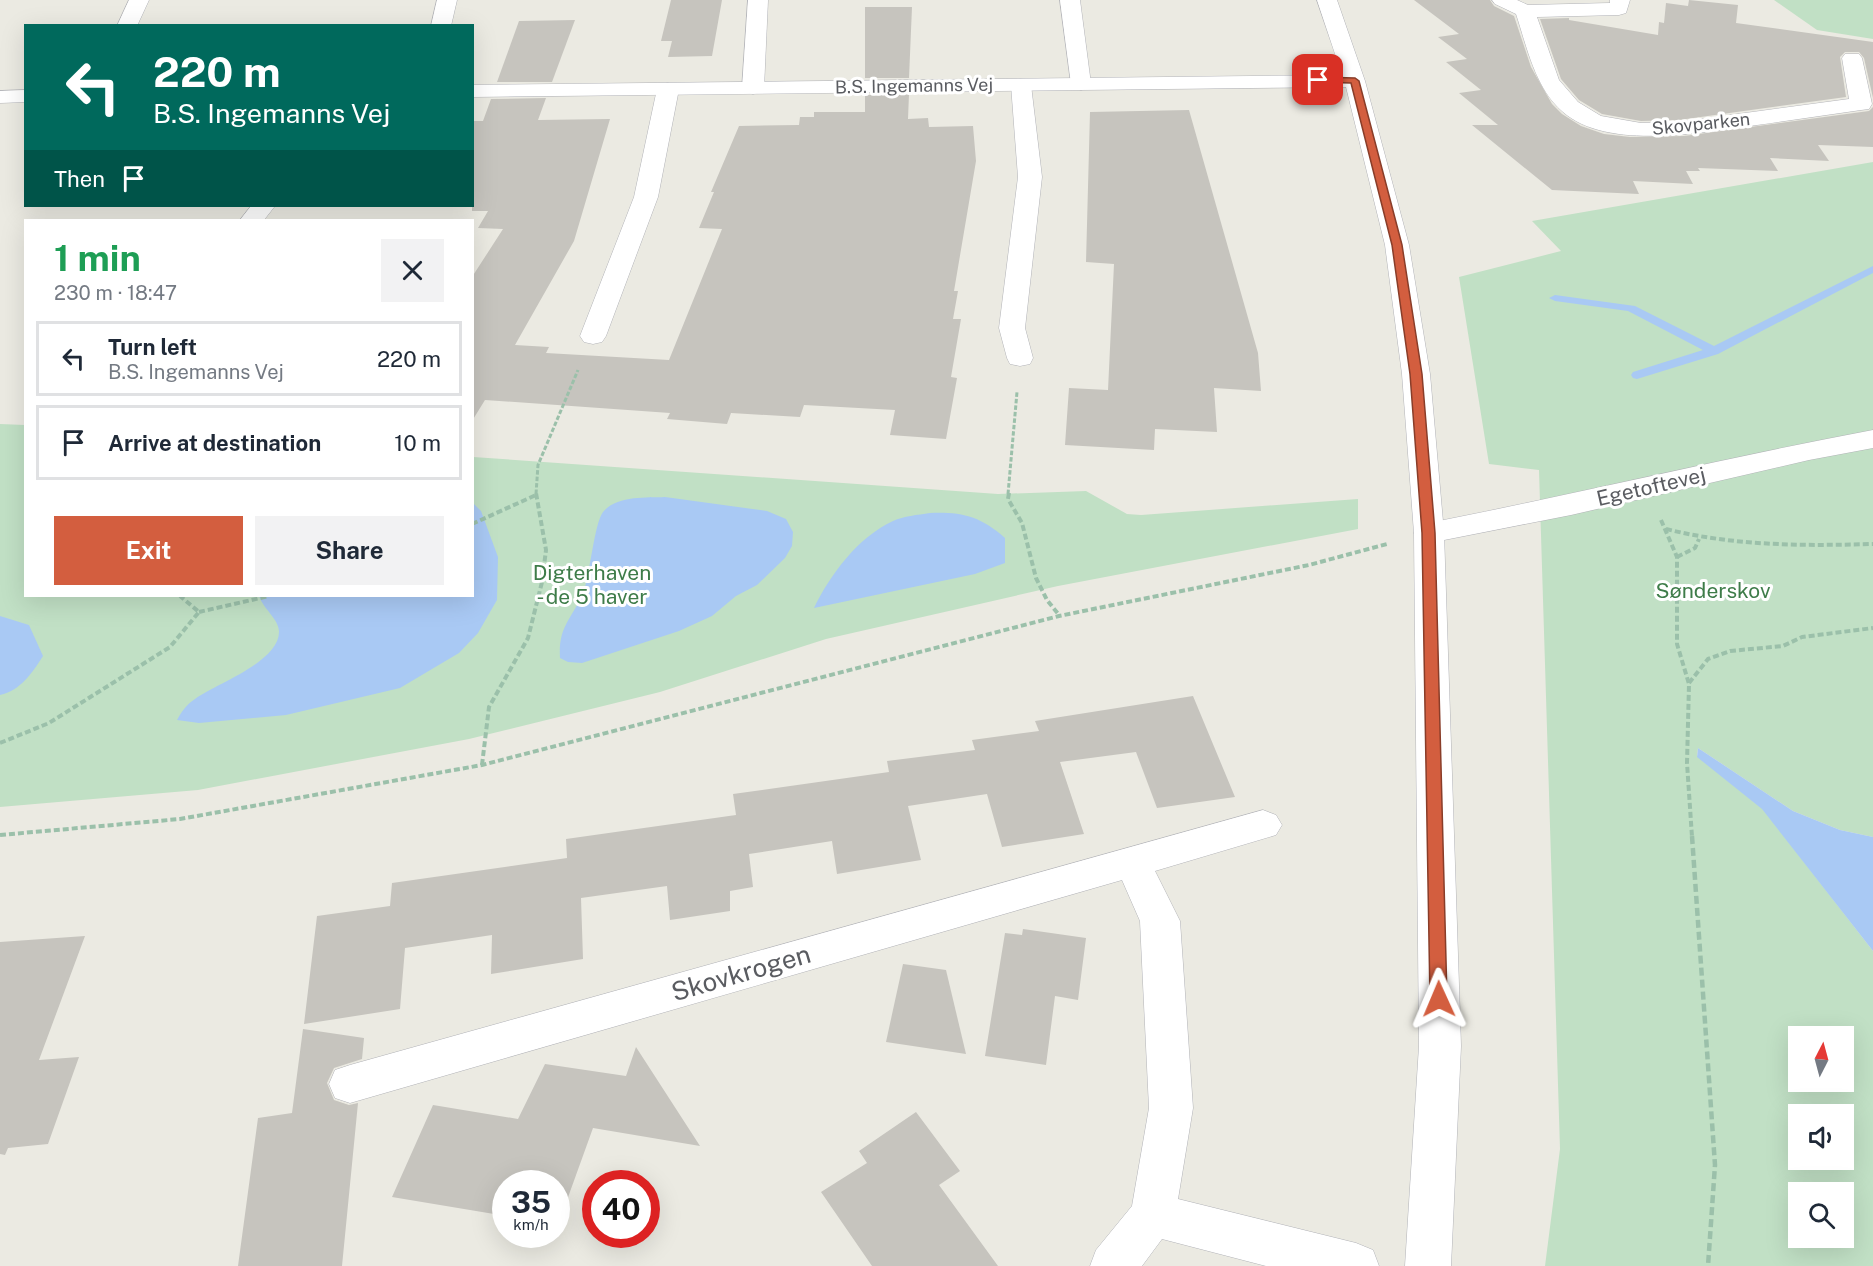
<!DOCTYPE html>
<html lang="en">
<head>
<meta charset="utf-8">
<style>
	body { margin:0; font-family:"Public Sans",sans-serif; background:#f2f2f3; color:#1f2937; height:100vh; display:flex; flex-direction:column; font-size:22px; white-space:nowrap }
	* { box-sizing:border-box; margin:0 }
	p { font-size:20px; color:#747a83 }
	.icon { flex:none; width:33px; height:33px; fill:none; stroke:currentColor; stroke-width:2; stroke-linecap:round; stroke-linejoin:round }
	.map { position:relative; flex:1; overflow:hidden }
	.side { position:absolute; left:24px; top:219px; width:450px; height:378px; display:flex; flex-direction:column; background:#fff; border-radius:0px; box-shadow:0 6px 24px #0002 }
	.side>* { flex:none }
	.guide { position:absolute; left:24px; top:24px; width:450px; height:183px; border-radius:0px; box-shadow:0 6px 24px #0002; background:#00695c; color:#fff; overflow:hidden }
	.needle { width:39px; rotate:6deg }
	.fabs { position:absolute; left:1788px; top:1026px; display:grid; gap:12px }
	.fabs a { display:grid; place-items:center; width:66px; height:66px; border-radius:0px; background:#fff; box-shadow:0 6px 24px #0002; font-size:30px }
	.speed { position:absolute; left:492px; top:1170px; display:flex; gap:12px; font-size:30px; font-weight:700; text-align:center }
	.speed>* { display:grid; place-content:center; width:78px; height:78px; border-radius:50%; background:#fff; box-shadow:0 6px 24px #0002; line-height:1 }
	.speed small { font-size:15px; font-weight:400 }
	.speed .limit { border:9px solid #d22; background:#fff; color:#111 }
	.pin { position:absolute; display:grid; place-items:center; width:51px; height:51px; color:#fff; margin:-26px; border-radius:12px; box-shadow:0 3px 9px #0006 }
	.me { position:absolute; width:66px; margin:-33px; rotate:359deg; stroke-linejoin:round; filter:drop-shadow(0 0 4px #0008) }
	.turn { display:flex; align-items:center; gap:21px; height:126px; padding:0 30px; font-size:27px }
	.turn .icon { width:78px; height:78px; stroke-width:2.5 }
	.turn b { display:block; font-size:42px; line-height:51px }
	.then { display:flex; align-items:center; height:57px; padding:0 30px; background:#0003; gap:12px; font-size:22px }
	.round { display:grid; place-items:center; flex:none; width:63px; height:63px; border-radius:0px; background:#f2f2f3 }
	.summary { display:flex; align-items:center; justify-content:space-between; height:102px; padding:0 30px }
	h1 { font-size:36px; font-weight:700; line-height:45px; color:#1e9e55 }
	.primary-button { display:flex; gap:12px; margin-top:auto; padding:12px 30px }
	.primary-button a { flex:1; height:69px; border-radius:0px; background:#d35e3f; color:#fff; font-size:24px; font-weight:700; line-height:69px; text-align:center }
	.primary-button a+a { background:#f2f2f3; color:#1f2937 }
	ul { padding:0; list-style:none }
	li { display:flex; align-items:center; gap:18px; height:75px; margin:0 12px 9px; padding:0 18px; border:3px solid #e0e1e3; border-radius:0px }
	li div { flex:1 }
	li b { display:block; font-size:22px }
	li em { font-style:normal }
	.map>svg:first-child { display:block }
	.green { fill:#c1e0c5; fill-rule:evenodd }
	.water { fill:#a9c9f4 }
	.lines { fill:none; stroke-linecap:round; stroke-linejoin:round }
	.stream { fill:#a9c9f4; fill-rule:evenodd }
	.building { fill:#c6c4be }
	.minor-casing { stroke:#b2b3b8; stroke-width:1 }
	.tertiary-casing { stroke:#b2b3b8; stroke-width:1 }
	.path-far2 { stroke:#9bc0aa; stroke-width:3; stroke-dasharray:4.5 2; stroke-linecap:butt }
	.path-far1 { stroke:#9bc0aa; stroke-width:4; stroke-dasharray:6 3; stroke-linecap:butt }
	.path { stroke:#9bc0aa; stroke-width:4.5; stroke-dasharray:8 4; stroke-linecap:butt }
	.minor { fill:#fff; fill-rule:evenodd }
	.tertiary { fill:#fff; fill-rule:evenodd }
	.route { fill:#d35e3f; stroke:#893d29; stroke-width:1.5 }
	.labels { text-anchor:middle; stroke-width:6; stroke-linejoin:round; paint-order:stroke }
	.far-street-label { font-size:18px; fill:#5a5c61; stroke:#fff }
	.street-label { font-size:21px; fill:#5a5c61; stroke:#fff }
	.park-label { font-size:21px; fill:#3e7c49; stroke:#fff }
	.near-street-label { font-size:26px; fill:#5a5c61; stroke:#fff }
</style>
</head>
<body>
<div class="map">
<svg width="1873" height="1266" viewBox="0 0 1873 1266">
	<rect width="100%" height="100%" fill="#ebeae2"/>
	<g class="green">
		<polygon points="1774,0 1873,0 1873,39 1817,30"/>
		<path d="M 1873,162 L 1873,837 L 1840,830 L 1793,811 L 1698,748 L 1697,756 L 1762,808 L 1873,951 L 1873,1266 L 1545,1266 L 1560,1149 L 1539,470 L 1489,464 L 1459,277 L 1561,251 L 1532,221 ZM 1798,1036 L 1844,1036 L 1844,1082 L 1798,1082 ZM 1798,1114 L 1844,1114 L 1844,1160 L 1798,1160 ZM 1798,1192 L 1844,1192 L 1844,1238 L 1798,1238 Z"/>
		<polygon points="0,424 25,425 26,596 472,596 473,457 998,494 1086,491 1127,514 1141,515 1358,499 1358,529 1058,586 826,639 660,692 469,739 198,790 0,807"/>
	</g>
	<g class="water">
		<path d="M 665,497 L 767,511 L 786,519 L 793,532 L 792,546 L 785,558 L 757,585 L 736,596 L 712,616 L 679,631 L 582,663 L 568,662 L 560,658 C 558,626 572,619 583,593 C 590,576 594,524 603,512 C 617,495 646,498 665,497 Z"/>
		<path d="M 473,503 L 481,511 L 498,557 L 497,600 L 478,633 L 459,653 L 400,688 L 286,715 L 199,723 L 177,720 C 182,711 186,705 195,699 C 215,684 280,662 279,631 C 278,618 264,610 259,596 L 472,596 Z"/>
		<path d="M 930,513 C 962,512 980,516 1005,538 L 1005,563 L 975,574 L 814,608 C 830,575 858,537 893,521 C 904,516 917,515 930,513 Z"/>
		<path d="M 0,616 L 29,625 L 43,656 C 33,672 20,691 0,695 Z"/>
		<polygon points="1698,748 1793,811 1840,830 1873,837 1873,951 1762,809 1697,757"/>
	</g>
	<g class="lines">
		<polygon class="stream" points="1873,266 1873,273 1718,354 1637,379 1633,378 1631,375 1633,372 1703,350 1628,311 1555,301 1549,298 1555,295 1635,306 1714,346"/>
	</g>
	<g class="building">
		<polygon points="671,0 722,0 712,56 668,57 672,41 661,41"/>
		<polygon points="1414,0 1490,0 1494,6 1514,16 1531,67 1552,104 1562,114 1581,126 1604,134 1630,137 1684,136 1869,111 1873,107 1873,147 1818,145 1829,161 1770,158 1778,171 1698,168 1700,171 1686,171 1693,184 1633,181 1639,194 1552,190 1472,125 1498,125 1459,93 1481,90 1446,62 1467,59 1438,37 1459,34"/>
		<polygon points="1689,0 1738,5 1736,23 1873,42 1873,98 1864,58 1859,52 1845,52 1840,57 1846,97 1679,120 1641,121 1602,114 1579,100 1561,79 1540,19 1569,18 1569,20 1658,35 1659,22 1664,23 1666,3 1688,6"/>
		<polygon points="865,7 912,7 909,78 865,78"/>
		<polygon points="575,20 552,82 497,82 519,21"/>
		<polygon points="909,94 908,119 928,118 929,127 973,126 976,161 954,291 958,291 953,319 961,319 951,377 957,378 946,439 890,435 895,410 804,405 800,417 731,413 727,424 667,419 670,413 485,400 472,421 472,277 503,229 478,228 488,211 472,211 472,121 483,121 491,99 546,98 538,120 610,119 574,241 515,345 549,347 546,353 669,360 722,229 699,228 714,192 711,192 739,126 799,125 800,117 814,117 814,112 865,112 865,95"/>
		<polygon points="1189,110 1258,353 1261,391 1214,388 1217,432 1155,429 1154,450 1065,445 1069,388 1108,390 1114,264 1086,262 1090,112"/>
		<polygon points="1193,696 1235,797 1157,808 1136,752 1060,762 1084,834 1002,847 987,794 908,806 921,860 837,874 832,841 749,854 753,887 730,891 730,911 670,920 667,886 581,898 583,959 491,974 492,935 405,948 400,1009 304,1024 317,916 390,906 392,883 567,858 566,839 736,815 733,794 889,772 887,761 975,750 972,740 1039,731 1035,721"/>
		<polygon points="1023,929 1086,938 1078,1000 1055,996 1046,1065 985,1056 1005,933 1022,935"/>
		<polygon points="85,936 39,1060 79,1057 48,1144 8,1148 5,1155 0,1154 0,942"/>
		<polygon points="903,964 946,970 966,1054 886,1042"/>
		<polygon points="303,1029 364,1038 362,1059 334,1068 327,1083 334,1100 349,1105 358,1103 342,1266 238,1266 258,1118 292,1113"/>
		<polygon points="636,1047 700,1146 593,1128 558,1225 556,1184 506,1184 506,1216 392,1197 433,1105 518,1119 545,1064 626,1076"/>
		<polygon points="916,1112 960,1171 939,1185 998,1266 872,1266 821,1192 867,1163 859,1151"/>
	</g>
	<g class="lines">
		<defs>
			<g id="minor">
				<polygon points="129,0 149,0 137,26 117,26"/>
				<polygon points="437,0 457,0 451,26 431,26"/>
				<polygon points="748,0 768,0 764,88 760,92 753,94 746,92 742,88"/>
				<polygon points="1060,0 1080,0 1091,84 1088,88 1081,90 1074,88 1071,84"/>
				<path d="M 1492,0 L 1517,0 L 1528,5 L 1610,3 L 1610,0 L 1630,0 L 1626,13 L 1619,15 L 1537,17 L 1559,80 L 1578,102 L 1601,116 L 1641,123 L 1679,122 L 1849,99 L 1842,58 L 1845,54 L 1859,54 L 1862,58 L 1872,104 L 1869,109 L 1861,110 C 1826,115 1792,120 1757,125 C 1703,132 1608,151 1563,112 C 1535,88 1527,47 1516,14 L 1495,4 Z"/>
				<polygon points="1021,79 1028,81 1031,85 1042,177 1025,328 1033,358 1030,364 1020,366 1010,364 1007,358 999,328 1018,177 1011,85 1014,81"/>
				<polygon points="668,83 675,85 679,89 658,197 606,336 602,342 593,344 584,342 580,336 634,197 657,89 661,85"/>
				<polygon points="251,206 275,206 264,220 240,220"/>
				<path d="M 1873,430 L 1873,448 L 1809,460 L 1571,515 L 1429,543 L 1418,540 L 1414,533 L 1418,526 L 1429,523 C 1577,494 1724,458 1873,430 Z"/>
				<polygon points="1263,810 1276,815 1282,825 1276,835 1155,871 1180,921 1193,1108 1178,1199 1356,1243 1373,1250 1379,1266 1266,1266 1162,1239 1142,1266 1090,1266 1096,1250 1132,1206 1149,1108 1140,921 1122,880 350,1103 335,1098 329,1084 335,1070 350,1065"/>
			</g>
			<g id="tertiary">
				<polygon points="1317,0 1337,0 1365,81 1409,245 1430,374 1444,533 1461,1046 1451,1266 1405,1266 1419,1046 1414,533 1402,374 1385,245 1346,87 472,97 472,85 1342,75"/>
				<polygon points="26,90 26,102 0,103 0,91"/>
			</g>
		</defs>
		<use href="#minor" class="minor-casing"/>
		<use href="#tertiary" class="tertiary-casing"/>
		<g class="path-far2">
			<polyline points="536,494 538,465 578,370"/>
			<polyline points="1008,494 1017,392"/>
		</g>
		<g class="path-far1">
			<polyline points="1009,493 1008,499 1022,523 1036,578 1047,600 1059,615"/>
			<polyline points="1661,520 1677,557 1677,644 1689,684 1687,763 1692,837"/>
			<polyline points="472,524 536,495"/>
			<path d="M 1666,529 C 1734,546 1803,546 1873,544"/>
			<polyline points="1677,557 1695,548 1699,539"/>
			<polyline points="199,612 269,596"/>
			<polyline points="1689,683 1708,659 1730,651 1783,646 1802,637 1873,628"/>
			<polyline points="0,743 49,723 170,647 199,612 180,596"/>
			<polyline points="482,765 489,707 528,638 542,582 546,550 536,493"/>
			<polyline points="0,835 180,819 482,765 1059,616 1309,565 1387,544"/>
		</g>
		<polyline class="path" points="1692,836 1715,1165 1708,1266"/>
		<use href="#minor" class="minor"/>
		<use href="#tertiary" class="tertiary"/>
	</g>
	<polygon class="route" points="1318,77 1355,78 1359,81 1402,245 1422,374 1435,533 1447,999 1445,1005 1439,1007 1433,1005 1430,999 1422,533 1410,374 1392,245 1351,83 1315,82 1315,78"/>
	<g class="labels">
		<g class="far-street-label">
			<text transform="translate(914 86) rotate(-1)" y="6">B.S. Ingemanns Vej</text>
			<text transform="translate(1701 124) rotate(-6)" y="6">Skovparken</text>
		</g>
		<g class="street-label">
			<text transform="translate(1651 487) rotate(-13)" y="7">Egetoftevej</text>
		</g>
		<g class="park-label">
			<text x="592" y="580">Digterhaven<tspan x="592" dy="24">- de 5 haver</tspan></text>
			<text x="1713" y="598">Sønderskov</text>
		</g>
		<g class="near-street-label">
			<text transform="translate(741 973) rotate(-16)" y="9">Skovkrogen</text>
		</g>
	</g>
</svg>
<div class="fabs">
<a><svg class="needle" viewBox="-14 -14 28 28"><path d="M0-13l5 13h-10z" fill="#e53935"/><path d="M0 13l5-13h-10z" fill="#747a83"/></svg></a>
<a><svg class="icon" aria-label="sound" viewBox="0 0 24 24"><path d="M4 9h4l5-4v14l-5-4H4zM17 9q2 3 0 6"/></svg></a>
<a><svg class="icon" aria-label="search" viewBox="0 0 24 24"><circle cx="10" cy="10" r="6"/><path d="M15 15l6 6"/></svg></a>
</div>
<div class="speed"><div>35<small>km/h</small></div><div class="limit">40</div></div>
<div class="pin" style="left:1318px;top:80px;background:#d93025"><svg class="icon" aria-label="arrive" viewBox="0 0 24 24"><path d="M6 21V4h12l-3 4 3 4H6"/></svg></div>
<svg class="me" style="left:1439px;top:999px" viewBox="-20 -20 40 40"><path d="M0-17L14 15 0 8-14 15z" fill="#d35e3f" stroke="#fff" stroke-width="4"/></svg>
<div class="guide">
<div class="turn"><svg class="icon" aria-label="left" viewBox="0 0 24 24"><path d="M17 20v-9H6M10 6l-5 5 5 5"/></svg><div><b>220 m</b>B.S. Ingemanns Vej</div></div>
<div class="then">Then<svg class="icon" aria-label="arrive" viewBox="0 0 24 24"><path d="M6 21V4h12l-3 4 3 4H6"/></svg></div>
</div>
<section class="side">
<div class="summary"><div><h1>1 min</h1><p>230 m · 18:47</p></div><a class="round"><svg class="icon" aria-label="close" viewBox="0 0 24 24"><path d="M6 6l12 12M18 6L6 18"/></svg></a></div>
<ul>
<li><svg class="icon" aria-label="left" viewBox="0 0 24 24"><path d="M17 20v-9H6M10 6l-5 5 5 5"/></svg><div><b>Turn left</b><p>B.S. Ingemanns Vej</p></div><em>220 m</em></li>
<li><svg class="icon" aria-label="arrive" viewBox="0 0 24 24"><path d="M6 21V4h12l-3 4 3 4H6"/></svg><div><b>Arrive at destination</b></div><em>10 m</em></li>
</ul>
<div class="primary-button"><a>Exit</a><a>Share</a></div>
</section>
</div>
</body>
</html>
